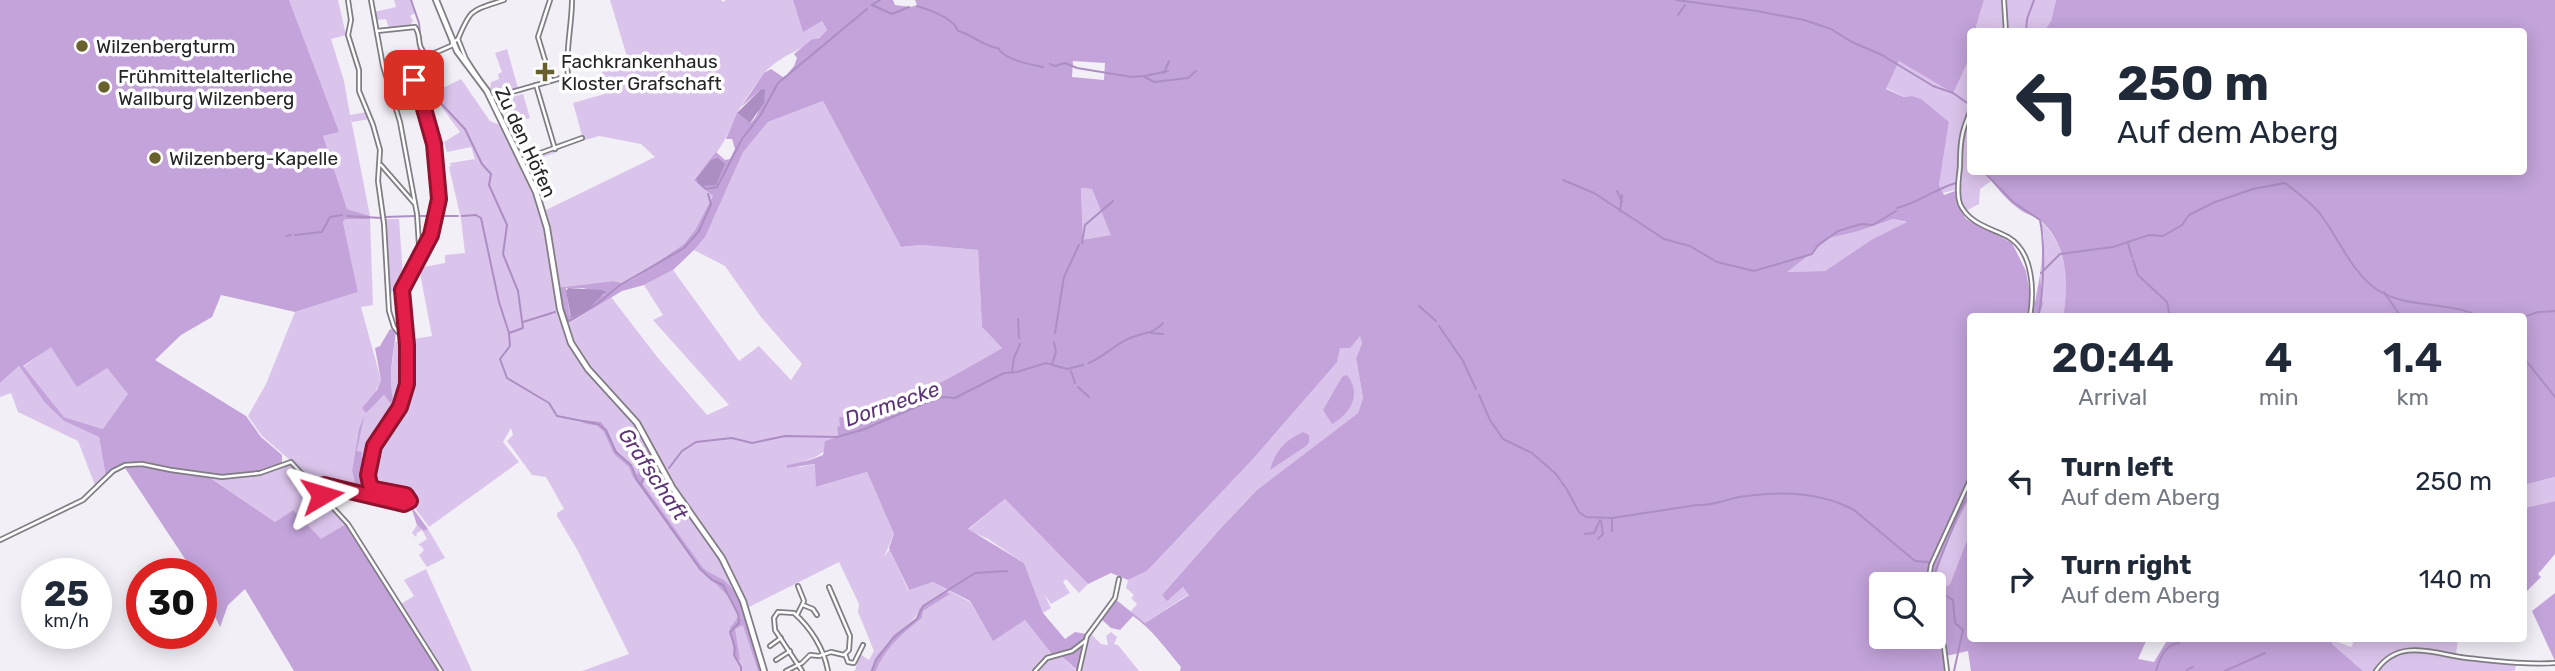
<!DOCTYPE html>
<html lang="en">
<head>
<meta charset="utf-8">
<style>
	body { margin:0; font-family:Rubik,sans-serif; background:#f2f2f3; color:#1f2937; height:100vh; display:flex; flex-direction:column; font-size:26px; white-space:nowrap }
	* { box-sizing:border-box; margin:0 }
	p { font-size:23px; color:#747a83 }
	.icon { flex:none; width:38px; height:38px; fill:none; stroke:currentColor; stroke-width:2; stroke-linecap:round; stroke-linejoin:round }
	.map { position:relative; flex:1; overflow:hidden }
	.side { position:absolute; left:1967px; top:313px; width:560px; height:329px; display:flex; flex-direction:column; background:#fff; border-radius:7px; box-shadow:0 4px 18px #0003 }
	.side>* { flex:none }
	.hud { position:absolute; left:1967px; top:28px; width:560px; height:147px; border-radius:7px; box-shadow:0 4px 18px #0003; background:#fff; color:#1f2937; overflow:hidden }
	.controls { position:absolute; left:1869px; top:572px; display:grid; gap:14px }
	.controls a { display:grid; place-items:center; width:77px; height:77px; border-radius:7px; background:#fff; box-shadow:0 4px 18px #0003; font-size:35px }
	.speed { position:absolute; left:21px; top:558px; display:flex; gap:14px; font-size:35px; font-weight:700; text-align:center }
	.speed>* { display:grid; place-content:center; width:91px; height:91px; border-radius:50%; background:#fff; box-shadow:0 4px 18px #0003; line-height:1 }
	.speed small { font-size:18px; font-weight:400 }
	.speed .limit { border:10px solid #d22; background:#fff; color:#111 }
	.pin { position:absolute; display:grid; place-items:center; width:60px; height:60px; color:#fff; margin:-30px; border-radius:14px; box-shadow:0 4px 10px #0006 }
	.me { position:absolute; width:77px; margin:-38px; rotate:83deg; stroke-linejoin:round; filter:drop-shadow(0 0 5px #0008) }
	.turn { display:flex; align-items:center; gap:24px; height:147px; padding:0 35px; font-size:32px }
	.turn .icon { width:91px; height:91px; stroke-width:2.5 }
	.turn b { display:block; font-size:49px; line-height:60px }
	.eta { display:flex; justify-content:space-evenly; align-items:center; height:119px; text-align:center }
	.eta b { font-size:42px; font-weight:600; line-height:49px }
	ul { padding:0; list-style:none }
	li { display:flex; align-items:center; gap:21px; height:98px; padding:0 35px }
	li div { flex:1 }
	li b { display:block; font-size:26px }
	li em { font-style:normal }
	.map>svg:first-child { display:block }
	.green { fill:#dbc4eb; fill-rule:evenodd }
	.forest { fill:#c3a3da; fill-rule:evenodd }
	.water { fill:#ad8ec3 }
	.lines { fill:none; stroke-linecap:round; stroke-linejoin:round }
	.stream { stroke:#ad8ec3; stroke-width:2 }
	.minor-casing { stroke:#817d84; stroke-width:6 }
	.tertiary-casing { stroke:#817d84; stroke-width:8 }
	.minor { stroke:#fff; stroke-width:2.5 }
	.tertiary { stroke:#fff; stroke-width:4.5 }
	.route-casing { stroke:#92132f; stroke-width:18 }
	.route { stroke:#e11d48; stroke-width:12 }
	.poi-dot { fill:#68602d; stroke:#fefefe; stroke-width:2.5 }
	.labels { text-anchor:middle; stroke-width:7; stroke-linejoin:round; paint-order:stroke }
	.poi-label { font-size:19px; fill:#252426; stroke:#fefefe; text-anchor:start }
	.street-label { font-size:19px; fill:#252426; stroke:#fefefe }
	.water-label { font-size:21px; font-style:italic; fill:#5d3476; stroke:#fefefe }
</style>
</head>
<body>
<div class="map">
<svg width="2555" height="671" viewBox="0 0 2555 671">
	<rect width="100%" height="100%" fill="#f3eff7"/>
	<g class="green">
		<polygon points="289,0 338,0 346,35 331,39 344,81 350,115 367,112 370,119 352,122 351,119 370,216 347,209 322,136 338,132"/>
		<polygon points="394,0 410,0 415,13 410,16 413,21 410,25 389,28 386,19 376,20 374,12 396,7"/>
		<path d="M 610,0 L 721,0 L 723,2 L 726,0 L 793,0 L 803,31 L 822,21 L 827,30 C 809,49 778,54 762,76 C 753,88 742,103 736,116 C 732,124 729,133 724,141 C 716,155 705,167 694,179 L 713,196 L 695,230 L 684,244 L 633,279 L 622,283 L 613,281 L 555,288 L 563,327 L 611,297 L 658,358 L 707,415 L 729,405 L 653,320 L 663,315 L 644,285 L 673,270 L 739,361 L 759,346 L 791,380 L 802,364 L 761,317 L 725,266 L 694,250 C 718,222 723,182 743,151 C 750,141 760,131 768,122 L 823,101 L 901,247 L 921,245 L 978,250 L 982,327 L 1002,348 C 952,377 897,410 839,417 L 841,426 L 837,428 L 838,437 C 819,458 815,459 787,465 L 800,467 L 816,464 L 817,487 L 867,472 L 894,534 L 884,557 L 890,549 L 908,590 L 933,582 L 970,602 L 993,640 L 1025,620 L 1052,653 L 1057,652 L 1077,671 L 876,671 C 885,648 903,633 922,618 L 923,611 L 949,594 L 919,609 C 915,622 905,625 896,634 C 885,644 876,657 870,671 L 855,671 L 860,654 L 869,660 L 874,651 L 858,612 L 859,604 L 839,562 L 745,609 L 763,671 L 582,671 L 629,654 L 578,551 L 557,516 L 557,513 L 564,509 L 546,477 L 532,475 L 507,441 L 513,435 L 511,428 L 503,442 L 519,462 L 429,527 L 412,504 L 414,499 L 412,493 L 374,483 C 361,459 385,430 398,411 L 389,385 L 395,342 L 432,336 L 419,268 L 445,263 L 445,255 L 465,253 L 461,219 L 449,167 L 451,166 L 450,163 L 475,159 L 471,147 L 447,152 L 444,142 L 460,132 L 426,86 L 437,81 L 445,87 L 461,79 L 490,121 L 500,125 L 520,163 L 554,152 L 560,146 L 583,139 L 573,103 L 608,93 L 601,69 L 628,60 ZM 599,136 L 641,144 L 655,157 L 546,210 L 527,162 L 555,153 L 561,147 Z"/>
		<polygon points="1984,0 2056,0 2051,21 2044,31 1977,31 1976,27"/>
		<polygon points="507,49 518,88 493,96 490,90 491,82 499,79 498,74 502,72 495,53"/>
		<polygon points="1970,57 1970,172 1985,172 1991,181 1980,189 1979,204 1962,213 1957,205 1955,190 1943,193 1939,185 1949,122 1912,96 1905,97 1886,88 1899,61 1954,89"/>
		<polygon points="523,94 530,118 509,124 501,100"/>
		<polygon points="1081,188 1092,189 1112,235 1083,241"/>
		<polygon points="345,219 370,219 373,305 361,307 381,380 374,395 377,402 384,395 396,411 372,446 369,458 361,457 357,451 362,420 359,428 352,471 358,494 314,481 311,483 346,524 321,540 293,510 275,522 208,476 271,470 291,461 262,436 248,416 266,384 295,312 358,292 343,222"/>
		<polygon points="386,219 399,219 403,276 390,295"/>
		<polygon points="1893,219 1908,223 1871,240 1825,271 1786,272 1830,238 1859,231"/>
		<path d="M 2039,220 C 2067,244 2070,282 2063,317 L 2039,317 L 2043,305 L 2040,275 L 2044,236 Z"/>
		<polygon points="1360,336 1362,342 1356,358 1363,398 1358,413 1257,490 1220,529 1162,595 1167,600 1183,587 1189,594 1145,623 1130,612 1137,604 1131,598 1134,595 1126,588 1128,580 1147,571 1253,459 1336,362 1340,348"/>
		<polygon points="51,346 107,368 129,394 103,429 64,417 23,367"/>
		<polygon points="19,366 45,403 64,421 99,437 106,477 96,488 78,441 18,412 11,393 0,397 0,383"/>
		<polygon points="2555,477 2555,501 2524,508 2524,485"/>
		<path d="M 1970,498 L 1970,532 L 1950,584 L 1942,591 L 1934,588 C 1940,555 1954,526 1970,498 Z"/>
		<polygon points="1005,499 1088,584 1079,593 1066,579 1063,582 1070,593 1051,604 1044,594 1051,608 1043,613 1024,563 988,539 968,530"/>
		<polygon points="417,525 424,531 428,529 445,558 427,567 419,555 424,550 421,546 418,545 427,539 422,530 417,533 416,537 412,533"/>
		<polygon points="426,569 472,671 442,671 399,605 414,596 404,580"/>
		<polygon points="1111,632 1117,637 1114,644 1118,645 1139,671 1078,671 1086,634 1090,633 1101,644 1108,645 1106,636"/>
		<path d="M 2355,639 L 2458,639 L 2456,654 C 2425,647 2396,642 2374,671 L 2363,671 L 2332,644 L 2332,640 L 2351,647 Z"/>
		<polygon points="2408,651 2424,651 2506,662 2516,664 2515,671 2378,671 2391,658"/>
	</g>
	<g class="forest">
		<path d="M 0,0 L 289,0 L 339,132 L 323,136 L 347,209 L 370,216 L 370,219 L 345,219 L 343,222 L 358,292 L 295,312 L 221,295 L 212,317 L 181,335 L 155,360 L 246,416 L 261,437 L 282,455 L 282,463 L 265,472 L 209,477 L 275,522 L 293,510 L 321,539 L 346,524 L 440,671 L 294,671 L 245,589 L 228,605 L 220,627 L 201,587 L 201,574 L 195,574 L 123,465 L 106,477 L 99,437 L 64,421 L 45,403 L 19,366 L 0,383 ZM 51,347 L 77,387 L 107,368 L 128,394 L 103,429 L 64,417 L 23,366 Z"/>
		<path d="M 793,0 L 893,0 L 895,5 L 911,7 L 917,5 L 915,0 L 1984,0 L 1976,27 L 1977,31 L 1970,32 L 1970,57 L 1953,93 L 1899,61 L 1886,89 L 1904,97 L 1912,96 L 1921,99 L 1949,122 L 1939,185 L 1944,195 L 1955,191 L 1957,205 L 1966,219 L 2012,243 L 2026,271 L 2031,302 L 2035,302 L 2040,275 L 2043,305 L 2039,317 L 1970,317 L 1970,498 C 1954,526 1940,555 1934,588 L 1942,590 L 1950,584 L 1970,532 L 1970,639 L 2147,639 L 2138,659 L 2154,662 L 2168,639 L 2332,639 L 2332,644 L 2363,671 L 1971,671 L 1968,651 L 1946,656 L 1946,671 L 1180,671 L 1181,667 C 1166,649 1152,629 1133,616 L 1120,630 L 1111,628 L 1100,618 L 1115,599 L 1145,623 L 1189,595 L 1183,587 L 1167,601 L 1162,595 L 1220,529 L 1257,490 L 1358,413 L 1363,398 L 1356,358 L 1362,343 L 1360,336 L 1350,348 L 1340,348 L 1337,362 L 1253,459 L 1147,571 L 1128,580 L 1111,573 L 1088,584 L 1005,499 L 968,529 L 1024,563 L 1043,613 L 1065,639 L 1075,632 L 1086,634 L 1078,671 L 1057,652 L 1052,654 L 1025,620 L 993,641 L 970,601 L 933,582 L 909,590 L 889,548 L 894,534 L 867,472 L 816,487 L 815,464 L 787,468 L 787,465 L 810,460 L 823,455 L 825,441 L 838,437 L 837,427 L 840,426 L 839,417 C 897,410 952,377 1002,348 L 982,327 L 978,250 L 921,245 L 901,247 L 823,101 L 768,122 L 743,152 L 705,237 L 694,250 L 673,270 L 644,285 L 622,291 L 562,327 L 555,288 L 613,281 L 622,283 L 633,279 L 684,244 L 695,230 L 713,196 L 694,180 L 716,152 L 725,160 L 730,159 L 735,149 L 732,139 L 726,139 L 737,113 L 750,123 C 761,115 760,102 761,89 L 741,107 L 764,73 L 771,69 L 783,77 L 786,76 L 794,66 L 797,58 L 794,54 L 811,40 L 819,38 L 827,30 L 822,21 L 803,32 ZM 1073,61 L 1105,63 L 1104,80 L 1072,77 ZM 1081,188 L 1092,189 L 1111,235 L 1083,240 ZM 1893,219 L 1907,222 L 1871,240 L 1825,271 L 1787,272 L 1830,238 L 1859,231 ZM 566,288 L 583,288 L 605,294 L 570,316 ZM 1881,584 L 1934,584 L 1934,637 L 1881,637 Z"/>
		<path d="M 2056,0 L 2555,0 L 2555,477 L 2524,485 L 2524,317 L 2063,317 C 2069,284 2068,245 2041,221 C 2036,216 2028,215 2022,211 C 2007,201 1995,186 1985,172 L 2524,172 L 2524,32 L 2044,31 L 2051,21 Z"/>
		<path d="M 390,329 L 396,331 C 393,359 385,386 398,411 C 384,432 364,456 367,483 L 375,490 L 407,497 L 406,506 L 412,507 L 428,529 L 424,531 L 417,525 L 412,510 L 408,507 L 367,501 L 334,491 L 358,495 L 352,471 L 359,428 L 364,416 L 357,451 L 362,452 L 361,457 L 369,458 L 372,446 L 396,411 L 384,395 L 366,413 L 362,408 L 377,390 L 381,380 L 375,348 L 380,346 Z"/>
		<path d="M 1347,375 C 1362,394 1351,413 1332,424 L 1323,410 L 1342,377 Z"/>
		<path d="M 584,420 L 601,422 C 609,431 611,445 618,453 C 626,462 632,464 637,475 L 648,447 C 679,494 717,542 738,595 L 711,547 L 670,494 L 658,473 L 649,472 L 642,483 L 703,568 C 710,574 715,575 722,579 C 744,592 755,648 762,671 L 758,671 L 743,625 L 735,629 L 740,660 L 735,660 L 730,628 L 739,616 L 730,598 L 700,568 L 633,477 L 629,467 L 614,454 L 604,432 L 598,426 L 583,423 Z"/>
		<path d="M 1303,432 L 1309,435 L 1309,442 L 1306,446 L 1270,470 C 1275,451 1285,440 1303,432 Z"/>
		<polygon points="2555,501 2555,554 2538,574 2541,577 2524,594 2524,508"/>
		<path d="M 946,592 L 950,594 L 923,611 L 922,618 C 903,633 885,648 876,671 L 870,671 L 876,657 L 895,634 L 916,618 L 919,609 Z"/>
		<polygon points="2555,593 2555,661 2532,611"/>
	</g>
	<g class="water">
		<polygon points="761,89 765,90 764,103 750,123 737,113"/>
		<polygon points="718,158 725,164 716,185 702,186 696,179 711,160"/>
		<polygon points="568,288 602,290 606,292 587,310 571,318 566,291"/>
	</g>
	<g class="lines">
		<g class="stream">
			<polyline points="411,0 419,23 421,44"/>
			<polyline points="1676,0 1757,11 1804,20 1831,29 1852,42 1882,55 1933,86 1953,93 1970,105 1966,116"/>
			<polyline points="872,5 892,14 909,7"/>
			<polyline points="872,5 880,0"/>
			<path d="M 917,6 C 930,10 954,18 958,31 C 972,34 984,47 998,48 C 1005,60 1029,64 1043,67"/>
			<polyline points="1678,15 1685,5"/>
			<polyline points="2026,32 2027,19 2034,0"/>
			<polyline points="1050,64 1055,66 1065,63 1077,68 1132,77 1143,76 1154,82 1188,78 1196,71"/>
			<polyline points="415,72 413,57 420,49"/>
			<polyline points="1164,73 1169,61"/>
			<polyline points="1145,76 1168,71"/>
			<polyline points="421,82 465,129 482,164 491,174 489,185 507,225 503,254 518,291 523,328 509,333 510,346 500,359 507,378 549,403 557,416 598,424 606,430 616,452 631,465 637,480 700,569 712,580 723,585 738,614 739,623 730,632 735,648 734,655 741,667 741,671"/>
			<path d="M 1984,172 L 2013,202 L 2040,220 C 2045,244 2044,293 2038,317"/>
			<polyline points="2298,173 2300,172"/>
			<polyline points="1563,180 1594,193 1664,239 1690,246 1717,262 1754,271 1812,254 1818,245 1838,231 1861,224 1873,225 1896,211"/>
			<polyline points="698,182 706,189 717,187 742,139 760,116 778,83 867,9"/>
			<polyline points="1617,191 1622,202"/>
			<path d="M 1897,208 C 1918,203 1935,189 1956,183"/>
			<polyline points="1620,211 1622,195"/>
			<polyline points="347,216 382,218"/>
			<polyline points="420,216 434,216"/>
			<polyline points="439,216 458,216"/>
			<polyline points="462,216 476,215 481,218 499,302 509,333"/>
			<polyline points="385,217 415,216"/>
			<polyline points="295,235 322,232 330,217 342,215"/>
			<polyline points="286,236 291,235"/>
			<polyline points="1082,243 1085,225 1113,201"/>
			<polyline points="2128,244 2132,257"/>
			<polyline points="2133,260 2138,275 2167,302 2170,317"/>
			<path d="M 2041,273 L 2060,254 L 2113,247 L 2149,235 L 2163,236 L 2182,225 L 2189,215 L 2215,202 L 2253,189 L 2285,183 C 2297,193 2312,203 2321,215 C 2339,239 2351,271 2376,289 C 2407,310 2449,300 2480,317"/>
			<polyline points="2384,292 2401,317"/>
			<polyline points="1419,306 1436,321"/>
			<polyline points="564,310 568,321 571,320 597,304 620,285 684,248 699,231 711,204 708,194"/>
			<polyline points="2524,317 2538,312 2555,311"/>
			<polyline points="1018,319 1019,338"/>
			<polyline points="523,322 555,312"/>
			<polyline points="1439,326 1463,361 1476,389"/>
			<polyline points="1055,333 1064,277 1079,245"/>
			<polyline points="1151,333 1163,334"/>
			<polyline points="2524,358 2555,397"/>
			<path d="M 1089,363 C 1107,355 1120,339 1139,335 C 1149,332 1155,332 1163,323"/>
			<polyline points="1052,364 1056,352 1054,342"/>
			<polyline points="1071,371 1075,383"/>
			<polyline points="1012,372 1014,358 1020,344"/>
			<polyline points="1078,387 1089,397"/>
			<path d="M 1479,395 L 1490,420 L 1503,439 L 1532,453 L 1555,473 L 1566,488 L 1579,512 L 1586,517 L 1612,518 L 1697,505 C 1715,506 1728,498 1746,496 C 1782,491 1821,492 1854,510 L 1915,561 L 1928,562"/>
			<polyline points="669,468 682,451 696,442 732,438 752,443 785,436 837,437 862,430 928,402 943,397 955,398 1004,373 1017,372 1046,363 1067,369 1083,365"/>
			<polyline points="641,484 647,472 657,469"/>
			<polyline points="1612,531 1612,518"/>
			<polyline points="1585,534 1594,533 1600,520"/>
			<polyline points="1598,539 1603,534 1601,521"/>
			<polyline points="1933,584 1935,572 1959,512 1970,493"/>
			<polyline points="1934,588 1953,600 1955,623 1963,630 1954,671"/>
			<polyline points="2187,670 2193,667"/>
			<polyline points="872,671 876,660 893,638 917,619 923,606 975,573 1007,571"/>
			<path d="M 2156,671 C 2160,658 2164,645 2179,643"/>
			<polyline points="2225,671 2265,653"/>
		</g>
		<defs>
			<g id="minor">
				<polyline points="348,0 351,20 348,35 359,70 359,91 373,125 380,150 378,181 384,224 389,311 394,327 402,337 407,337"/>
				<polyline points="371,0 383,66 400,122 417,214 419,245 424,250"/>
				<polyline points="550,0 538,37 551,80"/>
				<polyline points="2004,0 2006,32"/>
				<path d="M 377,31 L 415,27 C 423,38 414,44 428,57"/>
				<polyline points="458,39 466,59 479,79"/>
				<path d="M 452,43 L 458,39 C 471,8 471,11 504,0"/>
				<polyline points="536,85 555,149"/>
				<path d="M 491,98 L 568,76 C 565,52 572,25 572,0"/>
				<polyline points="397,104 404,101 413,81 419,79"/>
				<path d="M 1970,113 C 1961,131 1960,146 1960,166 C 1959,178 1956,192 1960,204 C 1969,224 1991,228 2008,237 C 2034,252 2034,292 2030,317"/>
				<polyline points="521,160 582,138"/>
				<polyline points="381,165 415,204"/>
				<path d="M 307,477 C 335,495 372,497 404,504 L 410,501 L 406,495 L 375,489 L 369,483 L 368,475 L 374,446 L 400,407 L 407,384 L 407,345 L 402,290 L 429,240 L 439,204 L 436,159 L 421,98 L 419,75 L 430,55 L 453,45"/>
				<polyline points="0,540 83,500 113,471 125,465 142,464 171,470 222,477 260,473 291,462 348,524 441,671"/>
				<polyline points="1928,584 1931,565 1970,480"/>
				<polyline points="803,605 813,609 817,615"/>
				<polyline points="1934,609 1944,647 1947,671"/>
				<polyline points="797,615 804,601 798,586"/>
				<polyline points="770,646 781,638"/>
				<polyline points="845,654 848,662 854,663 863,645"/>
				<polyline points="776,660 790,651"/>
				<polyline points="786,671 802,663 810,655 819,656 831,652 844,655 849,650 850,636 829,587"/>
				<path d="M 802,671 L 775,630 L 774,618 L 778,612 L 794,613 C 811,628 824,649 828,671"/>
				<polyline points="1035,671 1047,658 1072,651 1085,641"/>
				<polyline points="1079,671 1087,636 1115,598 1119,579"/>
				<path d="M 2376,671 C 2399,637 2434,654 2467,658 C 2496,661 2526,665 2555,663"/>
			</g>
			<polyline id="tertiary" points="436,0 457,51 487,91 536,192 547,228 560,309 571,343 588,369 637,423 672,487 722,558 743,601 764,671"/>
		</defs>
		<use href="#minor" class="minor-casing"/>
		<use href="#tertiary" class="tertiary-casing"/>
		<use href="#minor" class="minor"/>
		<use href="#tertiary" class="tertiary"/>
	</g>
	<g class="lines">
		<defs>
			<polyline id="route" points="322,495 320,489 324,485 404,504 410,501 406,495 375,489 370,485 368,475 374,446 400,407 407,384 407,345 402,290 431,235 439,199 434,144 421,98 418,79 414,80"/>
		</defs>
		<use href="#route" class="route-casing"/>
		<use href="#route" class="route"/>
	</g>
	<g class="poi-dot">
		<circle cx="82" cy="46" r="7"/>
		<path d="M541.5 61.5h7v7h7v7h-7v7h-7v-7h-7v-7h7z"/>
		<circle cx="104" cy="87" r="7"/>
		<circle cx="155" cy="158" r="7"/>
	</g>
	<g class="labels">
		<g class="poi-label">
			<text x="96" y="53">Wilzenbergturm</text>
			<text x="561" y="68">Fachkrankenhaus<tspan x="561" dy="22">Kloster Grafschaft</tspan></text>
			<text x="118" y="83">Frühmittelalterliche<tspan x="118" dy="22">Wallburg Wilzenberg</tspan></text>
			<text x="169" y="165">Wilzenberg-Kapelle</text>
		</g>
		<g class="street-label">
			<text transform="translate(526 142) rotate(65)" y="7">Zu den Höfen</text>
		</g>
		<g class="water-label">
			<text transform="translate(892 404) rotate(-19)" y="7">Dormecke</text>
			<text transform="translate(653 474) rotate(56)" y="7">Grafschaft</text>
		</g>
	</g>
</svg>
<div class="controls">
<a><svg class="icon" aria-label="search" viewBox="0 0 24 24"><circle cx="10" cy="10" r="6"/><path d="M15 15l6 6"/></svg></a>
</div>
<div class="speed"><div>25<small>km/h</small></div><div class="limit">30</div></div>
<div class="pin" style="left:414px;top:80px;background:#d93025"><svg class="icon" aria-label="arrive" viewBox="0 0 24 24"><path d="M6 21V4h12l-3 4 3 4H6"/></svg></div>
<svg class="me" style="left:322px;top:495px" viewBox="-20 -20 40 40"><path d="M0-17L14 15 0 8-14 15z" fill="#e11d48" stroke="#fff" stroke-width="4"/></svg>
<div class="hud">
<div class="turn"><svg class="icon" aria-label="left" viewBox="0 0 24 24"><path d="M17 20v-9H6M10 6l-5 5 5 5"/></svg><div><b>250 m</b>Auf dem Aberg</div></div>
</div>
<section class="side">
<div class="eta">
<div><b>20:44</b><p>Arrival</p></div>
<div><b>4</b><p>min</p></div>
<div><b>1.4</b><p>km</p></div>
</div>
<ul>
<li><svg class="icon" aria-label="left" viewBox="0 0 24 24"><path d="M17 20v-9H6M10 6l-5 5 5 5"/></svg><div><b>Turn left</b><p>Auf dem Aberg</p></div><em>250 m</em></li>
<li><svg class="icon" aria-label="right" viewBox="0 0 24 24"><path d="M7 20v-9h11M14 6l5 5-5 5"/></svg><div><b>Turn right</b><p>Auf dem Aberg</p></div><em>140 m</em></li>
</ul>
</section>
</div>
</body>
</html>
